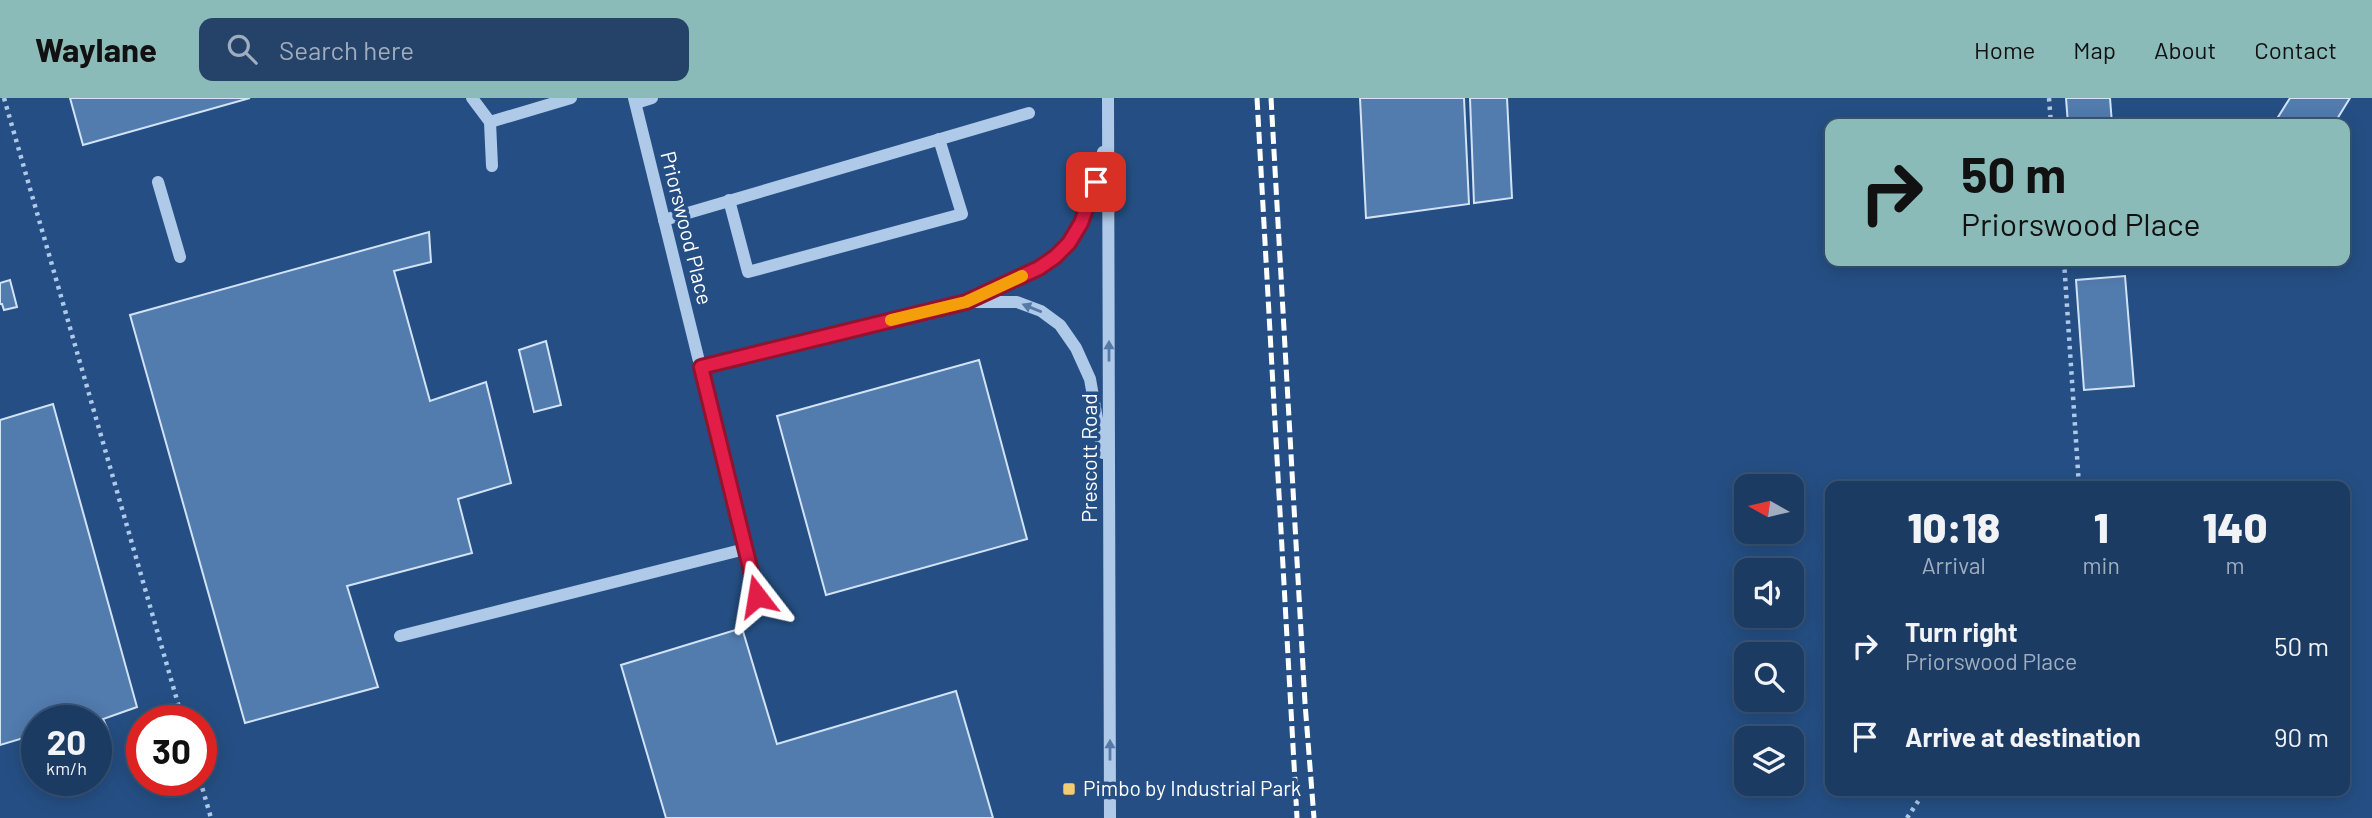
<!DOCTYPE html>
<html lang="en">
<head>
<meta charset="utf-8">
<style>
	body { margin:0; font-family:Barlow,sans-serif; background:#254269; color:#f1f3f6; height:100vh; display:flex; flex-direction:column; font-size:26px; white-space:nowrap }
	* { box-sizing:border-box; margin:0 }
	p { font-size:23px; color:#a0adbe }
	.icon { flex:none; width:38px; height:38px; fill:none; stroke:currentColor; stroke-width:2; stroke-linecap:round; stroke-linejoin:round }
	.map { position:relative; flex:1; overflow:hidden }
	.side { position:absolute; left:1825px; top:383px; width:525px; height:315px; display:flex; flex-direction:column; background:#1c3b63; border-radius:14px; box-shadow:0 4px 18px #0003,0 0 0 2px #3a5578 }
	.side>* { flex:none }
	.guide { position:absolute; left:1825px; top:21px; width:525px; height:147px; border-radius:14px; box-shadow:0 4px 18px #0003,0 0 0 2px #3a5578; background:#8bbbb9; color:#111; overflow:hidden }
	.needle { width:46px; rotate:278deg }
	.tools { position:absolute; left:1734px; top:376px; display:grid; gap:14px }
	.tools a { display:grid; place-items:center; width:70px; height:70px; border-radius:14px; background:#1c3b63; box-shadow:0 4px 18px #0003,0 0 0 2px #3a5578; font-size:35px }
	.speed { position:absolute; left:21px; top:607px; display:flex; gap:14px; font-size:35px; font-weight:700; text-align:center }
	.speed>* { display:grid; place-content:center; width:91px; height:91px; border-radius:50%; background:#1c3b63; box-shadow:0 4px 18px #0003,0 0 0 2px #3a5578; line-height:1 }
	.speed small { font-size:18px; font-weight:400 }
	.speed .limit { border:10px solid #d22; background:#fff; color:#111 }
	.pin { position:absolute; display:grid; place-items:center; width:60px; height:60px; color:#fff; margin:-30px; border-radius:14px; box-shadow:0 4px 10px #0006 }
	.me { position:absolute; width:77px; margin:-38px; rotate:346deg; stroke-linejoin:round; filter:drop-shadow(0 0 5px #0008) }
	.turn { display:flex; align-items:center; gap:24px; height:147px; padding:0 21px; font-size:32px }
	.turn .icon { width:91px; height:91px; stroke-width:2.5 }
	.turn b { display:block; font-size:49px; line-height:60px }
	.eta { display:flex; justify-content:space-evenly; align-items:center; height:119px; text-align:center }
	.eta b { font-size:42px; font-weight:800; line-height:49px }
	ul { padding:0; list-style:none }
	li { display:flex; align-items:center; gap:21px; height:91px; padding:0 21px }
	li div { flex:1 }
	li b { display:block; font-size:26px }
	li em { font-style:normal }
	header { display:flex; align-items:center; gap:42px; box-sizing:border-box; height:98px; padding:0 35px; background:#8bbbb9; color:#111 }
	header strong { font-size:33px }
	nav { display:flex; gap:38px; margin-inline-start:auto; font-size:24px }
	.search { width:490px; height:63px; background:#254269; display:flex; align-items:center; gap:18px; box-sizing:border-box; padding:0 24px; border-radius:14px; color:#a0adbe; font-size:26px }
	.map>svg:first-child { display:block }
	.building { fill:#527bae; stroke:#d2e3f6; stroke-width:2 }
	.lines { fill:none; stroke-linecap:round; stroke-linejoin:round }
	.path { stroke:#afc9e8; stroke-width:4.5; stroke-dasharray:3.5 5; stroke-linecap:butt }
	.minor { stroke:#afc9e8; stroke-width:12 }
	.rail { stroke:#fff; stroke-width:5; stroke-dasharray:12 5; stroke-linecap:butt }
	.oneway { fill:#557aa7 }
	.route-casing { stroke:#92132f; stroke-width:18 }
	.route { stroke:#e11d48; stroke-width:12 }
	.slow { stroke:#f59e0b; stroke-width:12 }
	.poi-dot { fill:#f1cc73; stroke:#254f84; stroke-width:2.5 }
	.labels { text-anchor:middle; stroke-width:7; stroke-linejoin:round; paint-order:stroke }
	.street-label { font-size:21px; fill:#fff; stroke:#254f84 }
	.poi-label { font-size:21px; fill:#fff; stroke:#254f84; text-anchor:start }
</style>
</head>
<body>
<header>
<strong>Waylane</strong>
<div class="search"><svg class="icon" aria-label="search" viewBox="0 0 24 24"><circle cx="10" cy="10" r="6"/><path d="M15 15l6 6"/></svg>Search here</div>
<nav><a>Home</a><a>Map</a><a>About</a><a>Contact</a></nav>
</header>
<div class="map">
<svg width="2372" height="720" viewBox="0 0 2372 720">
	<rect width="100%" height="100%" fill="#254f84"/>
	<g class="building">
		<polygon points="70,0 250,0 83,47"/>
		<polygon points="1360,0 1464,0 1469,106 1366,120"/>
		<polygon points="1470,0 1507,0 1512,100 1474,105"/>
		<polygon points="2066,0 2110,0 2112,26 2068,26"/>
		<polygon points="2290,0 2350,0 2334,26 2278,26 2275,24"/>
		<polygon points="429,134 431,164 394,173 430,303 486,284 511,385 458,401 472,455 347,488 378,589 245,625 130,217"/>
		<polygon points="2125,178 2134,288 2084,292 2076,182"/>
		<polygon points="10,182 17,209 4,212 2,206 0,206 0,185"/>
		<polygon points="546,243 561,307 534,314 519,252"/>
		<polygon points="979,262 1027,441 826,497 777,318"/>
		<polygon points="53,306 137,609 103,621 108,632 96,636 96,623 37,623 37,636 0,647 0,322"/>
		<polygon points="742,530 777,646 956,593 993,720 666,720 621,567"/>
	</g>
	<g class="lines">
		<g class="path">
			<polyline points="4,0 183,623"/>
			<polyline points="2049,0 2051,26"/>
			<polyline points="2064,163 2079,388"/>
			<polyline points="200,682 211,720"/>
			<polyline points="1907,720 1925,693"/>
		</g>
		<g class="minor">
			<polyline points="472,0 490,24 492,68"/>
			<polyline points="634,0 757,498"/>
			<polyline points="1108,0 1110,720"/>
			<polyline points="636,5 652,0"/>
			<polyline points="490,24 571,0"/>
			<polyline points="158,84 180,159"/>
			<polyline points="729,102 748,174 962,116 939,41"/>
			<polyline points="664,122 1029,15"/>
			<path d="M 973,201 C 994,191 1017,182 1038,171 C 1079,147 1094,98 1103,54"/>
			<polyline points="701,269 966,204 1017,204 1041,213 1060,227 1076,250 1090,281 1103,355"/>
			<polyline points="400,538 745,451"/>
		</g>
		<g class="rail">
			<polyline points="1257,0 1297,720"/>
			<polyline points="1271,0 1305,605 1314,720"/>
		</g>
	</g>
	<defs><path id="oneway-solid" d="M-6-.8H1V-3.2L6.5 0L1 3.2V.8H-6Z" transform="scale(1.75)"/></defs>
	<g class="oneway">
		<use href="#oneway-solid" transform="translate(1032 210) rotate(-158)"/>
		<use href="#oneway-solid" transform="translate(1109 253) rotate(-90)"/>
		<use href="#oneway-solid" transform="translate(1110 652) rotate(-90)"/>
	</g>
	<g class="lines">
		<defs>
			<polyline id="route" points="757,498 701,269 966,204 1039,170 1055,159 1069,145 1081,125 1096,84"/>
		</defs>
		<use href="#route" class="route-casing"/>
		<use href="#route" class="route"/>
		<polyline class="slow" points="891,222 966,204 1022,178"/>
	</g>
	<rect class="poi-dot" x="1062" y="684" width="14" height="14" rx="3.5"/>
	<g class="labels">
		<g class="street-label">
			<text transform="translate(686 130) rotate(76)" y="7">Priorswood Place</text>
			<text transform="translate(1090 360) rotate(-90)" y="7">Prescott Road</text>
		</g>
		<g class="poi-label">
			<text x="1083" y="698">Pimbo by Industrial Park</text>
		</g>
	</g>
</svg>
<div class="tools">
<a><svg class="needle" viewBox="-14 -14 28 28"><path d="M0-13l5 13h-10z" fill="#e53935"/><path d="M0 13l5-13h-10z" fill="#a0adbe"/></svg></a>
<a><svg class="icon" aria-label="sound" viewBox="0 0 24 24"><path d="M4 9h4l5-4v14l-5-4H4zM17 9q2 3 0 6"/></svg></a>
<a><svg class="icon" aria-label="search" viewBox="0 0 24 24"><circle cx="10" cy="10" r="6"/><path d="M15 15l6 6"/></svg></a>
<a><svg class="icon" aria-label="layers" viewBox="0 0 24 24"><path d="M12 4l9 5-9 5-9-5zM3 14l9 5 9-5"/></svg></a>
</div>
<div class="speed"><div>20<small>km/h</small></div><div class="limit">30</div></div>
<div class="pin" style="left:1096px;top:84px;background:#d93025"><svg class="icon" aria-label="arrive" viewBox="0 0 24 24"><path d="M6 21V4h12l-3 4 3 4H6"/></svg></div>
<svg class="me" style="left:757px;top:498px" viewBox="-20 -20 40 40"><path d="M0-17L14 15 0 8-14 15z" fill="#e11d48" stroke="#fff" stroke-width="4"/></svg>
<div class="guide">
<div class="turn"><svg class="icon" aria-label="right" viewBox="0 0 24 24"><path d="M7 20v-9h11M14 6l5 5-5 5"/></svg><div><b>50 m</b>Priorswood Place</div></div>
</div>
<section class="side">
<div class="eta">
<div><b>10:18</b><p>Arrival</p></div>
<div><b>1</b><p>min</p></div>
<div><b>140</b><p>m</p></div>
</div>
<ul>
<li><svg class="icon" aria-label="right" viewBox="0 0 24 24"><path d="M7 20v-9h11M14 6l5 5-5 5"/></svg><div><b>Turn right</b><p>Priorswood Place</p></div><em>50 m</em></li>
<li><svg class="icon" aria-label="arrive" viewBox="0 0 24 24"><path d="M6 21V4h12l-3 4 3 4H6"/></svg><div><b>Arrive at destination</b></div><em>90 m</em></li>
</ul>
</section>
</div>
</body>
</html>
